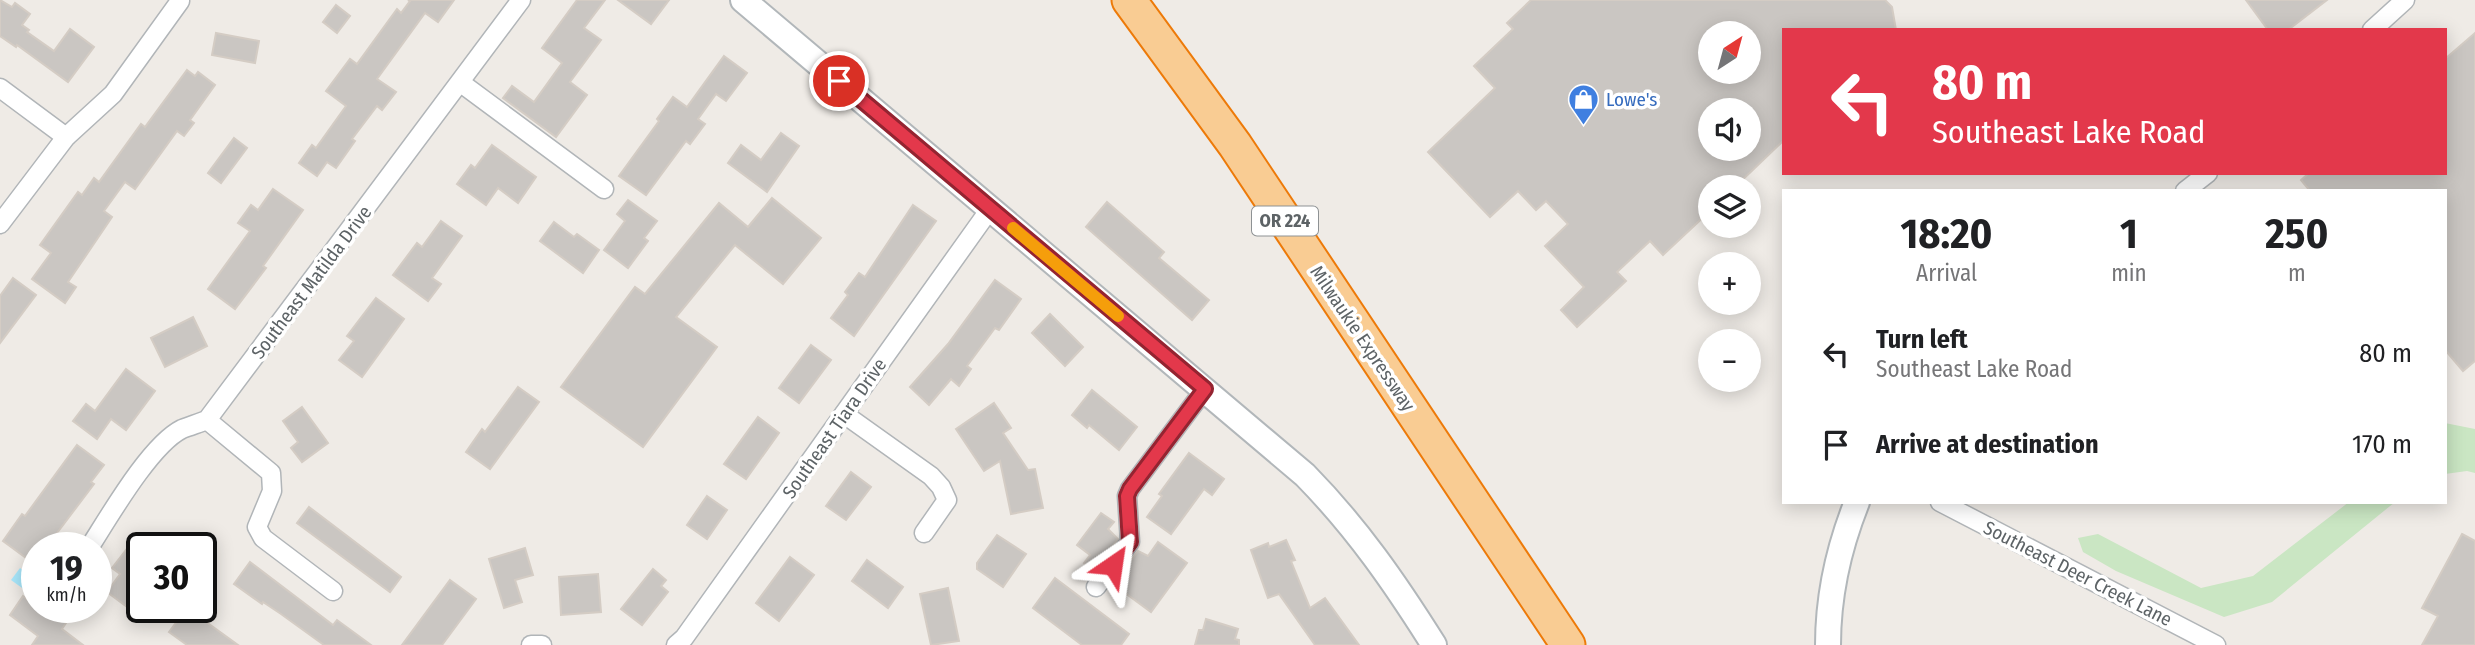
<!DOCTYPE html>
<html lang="en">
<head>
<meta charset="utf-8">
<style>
	body { margin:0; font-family:"Fira Sans Condensed",sans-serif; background:#f6f6f6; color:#202124; height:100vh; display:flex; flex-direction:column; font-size:26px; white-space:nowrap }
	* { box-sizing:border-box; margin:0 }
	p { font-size:23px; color:#757577 }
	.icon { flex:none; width:38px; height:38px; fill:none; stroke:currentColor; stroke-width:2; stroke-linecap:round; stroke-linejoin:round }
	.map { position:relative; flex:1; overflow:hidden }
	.details { position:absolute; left:1782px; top:189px; width:665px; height:315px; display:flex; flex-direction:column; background:#fff; border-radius:0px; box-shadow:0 4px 18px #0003 }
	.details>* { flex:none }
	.banner { position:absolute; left:1782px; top:28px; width:665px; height:147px; border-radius:0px; box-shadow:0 4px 18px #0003; background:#e3384b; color:#fff; overflow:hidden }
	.needle { width:46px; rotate:36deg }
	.controls { position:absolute; left:1698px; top:21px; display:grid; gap:14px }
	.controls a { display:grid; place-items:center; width:63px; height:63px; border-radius:50%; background:#fff; box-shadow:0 4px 18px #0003; font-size:35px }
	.speed { position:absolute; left:21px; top:532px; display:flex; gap:14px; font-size:35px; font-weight:700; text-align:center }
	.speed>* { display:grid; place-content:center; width:91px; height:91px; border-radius:50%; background:#fff; box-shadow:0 4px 18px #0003; line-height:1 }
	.speed small { font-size:18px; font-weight:400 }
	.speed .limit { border:4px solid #111; border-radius:10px; background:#fff; color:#111 }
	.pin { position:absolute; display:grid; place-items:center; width:60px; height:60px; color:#fff; margin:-30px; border:4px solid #fff; border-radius:50%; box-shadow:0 2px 7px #0007 }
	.me { position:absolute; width:77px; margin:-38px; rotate:32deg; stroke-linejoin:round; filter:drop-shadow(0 0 5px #0008) }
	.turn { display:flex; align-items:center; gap:24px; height:147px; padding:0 35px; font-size:32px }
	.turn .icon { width:91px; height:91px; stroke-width:2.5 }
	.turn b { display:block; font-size:49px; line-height:60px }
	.eta { display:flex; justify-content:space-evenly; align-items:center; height:119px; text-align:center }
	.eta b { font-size:42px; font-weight:700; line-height:49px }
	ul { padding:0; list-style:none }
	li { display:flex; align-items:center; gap:21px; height:91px; padding:0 35px }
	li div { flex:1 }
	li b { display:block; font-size:26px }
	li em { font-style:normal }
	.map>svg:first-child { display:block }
	.green { fill:#cae6c3 }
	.water { fill:#a9e8fc }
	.building { fill:#cac6c2; stroke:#d4ccc4; stroke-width:2; fill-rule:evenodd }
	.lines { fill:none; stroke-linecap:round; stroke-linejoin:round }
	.street-casing { stroke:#b1b5b8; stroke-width:21 }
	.secondary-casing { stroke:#b2b7ba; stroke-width:28 }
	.highway-casing { stroke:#ed7a09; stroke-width:37 }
	.street { stroke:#fff; stroke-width:18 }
	.secondary { stroke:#fff; stroke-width:24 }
	.highway { stroke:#f9cc93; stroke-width:33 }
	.route-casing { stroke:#942431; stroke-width:18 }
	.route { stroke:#e3384b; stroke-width:12 }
	.slow { stroke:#f59e0b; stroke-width:12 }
	.labels { text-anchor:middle; stroke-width:7; stroke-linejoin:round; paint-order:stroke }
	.shield { fill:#fff; stroke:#8e9294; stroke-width:2 }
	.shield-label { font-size:18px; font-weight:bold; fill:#5d6366 }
	.shop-label { font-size:19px; fill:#366cbe; stroke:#fff; text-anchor:start }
	.street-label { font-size:19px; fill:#5d6366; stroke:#fff }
</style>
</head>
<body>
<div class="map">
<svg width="2475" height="645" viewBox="0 0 2475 645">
	<rect width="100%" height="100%" fill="#efebe6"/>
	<g class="green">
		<polygon points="2445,423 2475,429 2475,473 2467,471 2445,474"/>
		<polygon points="2349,502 2395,502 2272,602 2224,617 2116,571 2083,552 2078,538 2098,534 2201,588 2253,576"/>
	</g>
	<polygon class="water" points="20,568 37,580 36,598 11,580"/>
	<g class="building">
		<polygon points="0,0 12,7 15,3 30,14 22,25 29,30 27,32 54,51 70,29 94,47 68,82 17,45 16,47 0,36"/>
		<polygon points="408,0 454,0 438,22 425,13 377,79 396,92 382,110 377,106 352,139 355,141 336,168 327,162 317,176 299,163 312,145 316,148 346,106 326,91 350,59 357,64 397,9 401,13 410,1"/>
		<polygon points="577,0 605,0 584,28 601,40 570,82 587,95 556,137 503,98 512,86 534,102 562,63 542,48"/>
		<polygon points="618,0 669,0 651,24"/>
		<path d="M 1531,0 L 1885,0 L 1892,7 L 1896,30 L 1783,30 L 1783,141 L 1735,187 L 1710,187 L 1710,211 L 1663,255 L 1650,241 L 1617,272 L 1626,281 L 1577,327 L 1561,310 L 1584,287 L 1545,246 L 1568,224 L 1546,201 L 1536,210 L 1518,191 L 1490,217 L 1428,152 L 1495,88 L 1474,66 L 1513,29 L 1507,23 ZM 1710,33 L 1748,33 L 1748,72 L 1710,72 ZM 1710,110 L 1748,110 L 1748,149 L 1710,149 Z"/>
		<polygon points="2246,0 2327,0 2288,30 2268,30"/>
		<polygon points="336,5 350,16 337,33 323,22"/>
		<polygon points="216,33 259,41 255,63 212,55"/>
		<polygon points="2475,33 2475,361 2463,371 2445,350 2445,191 2310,191 2301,180 2309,173 2445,173 2445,59"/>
		<polygon points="724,56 747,73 726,101 716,94 698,119 705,124 690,144 686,141 646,195 619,176 659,121 657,119 673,97 687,107"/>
		<polygon points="187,70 195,76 198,72 215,85 190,120 194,123 184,136 177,131 135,189 125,182 104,211 112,217 68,282 76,287 65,303 32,279 51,253 40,245 78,192 82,195 94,178 99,182 141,124 145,127"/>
		<polygon points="781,133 799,146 767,192 728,163 741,145 761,160"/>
		<polygon points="234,138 247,148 221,183 208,173"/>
		<polygon points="492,145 536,177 518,203 498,188 486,205 457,184 471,165 475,168"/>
		<polygon points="273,189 303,210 263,266 266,268 235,309 208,289 250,231 238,223 251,205 258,210"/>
		<polygon points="772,198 821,238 783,284 735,245 676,317 717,347 643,447 561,387 635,287 645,294 719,203 748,227"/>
		<polygon points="628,200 657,221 644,238 648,241 628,268 604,250 625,221 617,214"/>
		<polygon points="1107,202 1164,252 1159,258 1209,300 1192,320 1086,227"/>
		<polygon points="913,205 936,221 854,336 831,318 848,295 845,292 859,273 865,277"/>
		<polygon points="441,221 462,236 432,278 441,284 428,301 393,275 417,243 422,247"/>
		<polygon points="554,222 574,237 577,234 599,250 583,273 540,241"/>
		<polygon points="13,278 36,295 0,343 0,296"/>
		<polygon points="995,280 1021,299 999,330 995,328 967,366 971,369 959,386 951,379 929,405 910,387 948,344"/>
		<polygon points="376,298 404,319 362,377 339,360 354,341 347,336"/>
		<polygon points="1050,314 1083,347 1065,366 1032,333"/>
		<polygon points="193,317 207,346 165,367 151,338"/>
		<polygon points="811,345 831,360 799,403 779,388"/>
		<polygon points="126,369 155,391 126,430 111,419 97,439 73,421 86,404 95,411"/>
		<polygon points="518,387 539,402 490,469 466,452 482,429 485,432"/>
		<polygon points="1092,390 1137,427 1119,450 1089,425 1087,428 1072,415"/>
		<polygon points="994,403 1011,428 1003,433 1028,470 1035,469 1043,508 1011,514 1000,461 984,471 956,429"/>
		<polygon points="302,407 328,443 302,462 291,448 298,442 283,421"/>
		<polygon points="758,417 779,433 746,479 724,464"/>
		<polygon points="77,445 104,465 91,482 94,484 54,537 69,548 37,548 37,566 3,541 22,514 25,516"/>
		<polygon points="1189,453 1224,479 1212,495 1204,489 1171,534 1147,517 1162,496 1159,494"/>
		<polygon points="851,472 871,487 846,520 826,506"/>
		<polygon points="707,496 727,510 707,539 687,525"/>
		<polygon points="309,507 401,577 390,592 297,523"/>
		<polygon points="1101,513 1114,522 1108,529 1118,539 1094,570 1084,563 1090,555 1077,545"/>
		<polygon points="2462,534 2475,541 2475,645 2422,645 2438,616 2422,608"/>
		<polygon points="997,535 1026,554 1003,587 977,569 977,563"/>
		<polygon points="1286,540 1295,560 1291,561 1310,608 1325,598 1359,645 1315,645 1279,594 1268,598 1251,550 1268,543 1269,547"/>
		<polygon points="1158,542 1187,563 1151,612 1113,584 1138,551 1148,556"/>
		<polygon points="129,546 142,555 142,618 107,592 120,574 112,568"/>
		<polygon points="525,548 533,575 515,580 522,602 504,608 489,559"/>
		<polygon points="790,557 814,575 779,621 756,603"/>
		<polygon points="867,560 903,587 888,608 852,581"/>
		<polygon points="250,562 333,625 337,620 371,645 324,645 281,614 263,602 262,604 234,584"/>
		<polygon points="653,569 666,580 661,586 668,592 642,625 621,609"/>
		<polygon points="598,574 601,612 561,615 559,577"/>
		<polygon points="1055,578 1129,634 1121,645 1082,645 1033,608"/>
		<polygon points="450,580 476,599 442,645 402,645"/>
		<polygon points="948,588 959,641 931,645 920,594"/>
		<polygon points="23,596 37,607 70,607 61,619 66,623 62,629 83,645 32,645 38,636 10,615"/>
		<polygon points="187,608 238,645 187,645 169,632"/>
		<polygon points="1206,619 1238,629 1235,639 1239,640 1239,645 1195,645 1199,630 1203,630"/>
	</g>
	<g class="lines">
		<defs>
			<g id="street">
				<polyline points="2372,30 2405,0"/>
				<polyline points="461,83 604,189"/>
				<polyline points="0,88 66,137"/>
				<polyline points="2185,191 2208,173"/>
				<polyline points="0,224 66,137 113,94 180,1"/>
				<polyline points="844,414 931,476 941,487 947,500 924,533"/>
				<polyline points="207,420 271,473 272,491 257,527 263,538 333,591"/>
				<polyline points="1940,502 2216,645"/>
				<path d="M 89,548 C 109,517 150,445 182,429 C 190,426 199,423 207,420 L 521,0"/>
				<polyline points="1096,587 1130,542 1127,496 1130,489 1205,389"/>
				<polyline points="531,645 542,645"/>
				<polyline points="676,645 684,638 990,209"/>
			</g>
			<g id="secondary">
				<path d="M 743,0 L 1305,475 C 1357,528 1395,583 1434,645"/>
				<path d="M 1828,645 C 1828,597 1839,547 1857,502"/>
			</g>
			<polyline id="highway" points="1129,0 1235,145 1568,645"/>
		</defs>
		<use href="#street" class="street-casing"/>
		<use href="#secondary" class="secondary-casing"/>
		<use href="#highway" class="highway-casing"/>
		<use href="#street" class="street"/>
		<use href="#secondary" class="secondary"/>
		<use href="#highway" class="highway"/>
	</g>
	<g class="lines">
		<defs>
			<polyline id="route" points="839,81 1205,389 1130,489 1127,496 1130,542 1113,565"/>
		</defs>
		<use href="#route" class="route-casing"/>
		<use href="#route" class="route"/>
		<polyline class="slow" points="1013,228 1118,316"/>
	</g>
	<defs>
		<symbol id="shop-pin" viewBox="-11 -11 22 30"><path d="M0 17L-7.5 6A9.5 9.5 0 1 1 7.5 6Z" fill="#3f7fe0" stroke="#fff"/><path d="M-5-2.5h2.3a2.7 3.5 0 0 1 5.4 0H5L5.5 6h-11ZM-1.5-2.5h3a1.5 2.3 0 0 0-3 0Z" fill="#fff"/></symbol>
	</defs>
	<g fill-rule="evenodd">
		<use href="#shop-pin" x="1566" y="82" width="35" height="47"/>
	</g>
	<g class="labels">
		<rect class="shield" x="1252" y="206.5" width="66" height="29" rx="5"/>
		<g class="shield-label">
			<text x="1285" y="227">OR 224</text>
		</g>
		<g class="shop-label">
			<text x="1606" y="106">Lowe's</text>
		</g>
		<g class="street-label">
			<text transform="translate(311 282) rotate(-53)" y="7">Southeast Matilda Drive</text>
			<text transform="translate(1363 338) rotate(56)" y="7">Milwaukie Expressway</text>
			<text transform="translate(834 428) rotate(-55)" y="7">Southeast Tiara Drive</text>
			<text transform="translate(2078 573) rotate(27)" y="7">Southeast Deer Creek Lane</text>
		</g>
	</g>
</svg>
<div class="controls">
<a><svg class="needle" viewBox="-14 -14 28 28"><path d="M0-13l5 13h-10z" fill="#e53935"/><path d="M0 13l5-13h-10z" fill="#757577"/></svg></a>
<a><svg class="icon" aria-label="sound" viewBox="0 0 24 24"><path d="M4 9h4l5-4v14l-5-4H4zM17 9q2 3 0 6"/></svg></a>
<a><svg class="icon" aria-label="layers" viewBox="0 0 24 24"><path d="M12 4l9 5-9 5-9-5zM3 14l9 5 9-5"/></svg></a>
<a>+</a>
<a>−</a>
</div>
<div class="speed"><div>19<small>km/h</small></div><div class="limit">30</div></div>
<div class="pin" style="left:839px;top:81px;background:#d93025"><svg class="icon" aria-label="arrive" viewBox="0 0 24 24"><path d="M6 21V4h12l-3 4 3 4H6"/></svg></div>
<svg class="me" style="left:1113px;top:565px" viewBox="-20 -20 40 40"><path d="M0-17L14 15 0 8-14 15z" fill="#e3384b" stroke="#fff" stroke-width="4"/></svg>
<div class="banner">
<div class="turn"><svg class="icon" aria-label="left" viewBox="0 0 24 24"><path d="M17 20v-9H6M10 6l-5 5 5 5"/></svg><div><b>80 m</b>Southeast Lake Road</div></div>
</div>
<section class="details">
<div class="eta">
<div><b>18:20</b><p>Arrival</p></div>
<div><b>1</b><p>min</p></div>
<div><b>250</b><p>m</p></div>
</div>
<ul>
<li><svg class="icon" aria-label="left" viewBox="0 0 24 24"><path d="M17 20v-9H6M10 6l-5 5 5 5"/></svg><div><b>Turn left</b><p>Southeast Lake Road</p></div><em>80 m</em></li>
<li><svg class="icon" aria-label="arrive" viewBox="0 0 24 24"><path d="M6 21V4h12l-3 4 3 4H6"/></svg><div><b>Arrive at destination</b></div><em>170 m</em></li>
</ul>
</section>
</div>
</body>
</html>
